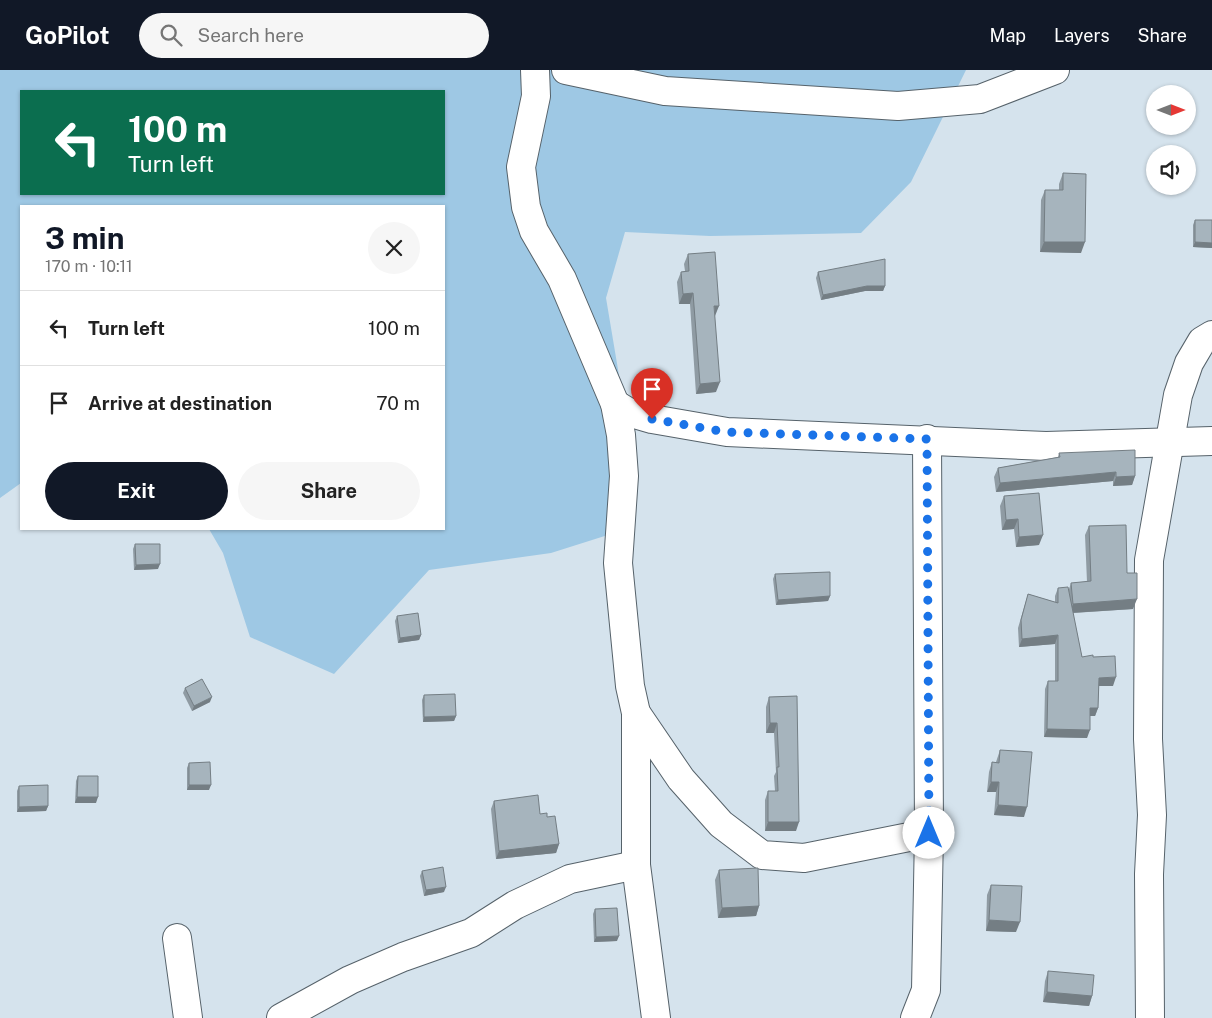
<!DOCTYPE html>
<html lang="en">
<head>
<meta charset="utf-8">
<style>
	body { margin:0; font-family:"Public Sans",sans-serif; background:#f6f6f6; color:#222; height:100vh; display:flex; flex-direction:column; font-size:19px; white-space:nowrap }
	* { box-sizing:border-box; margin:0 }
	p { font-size:16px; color:#767676 }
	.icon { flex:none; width:28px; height:28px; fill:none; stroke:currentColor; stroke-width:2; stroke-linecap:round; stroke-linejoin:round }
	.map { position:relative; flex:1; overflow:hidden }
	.panel { position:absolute; left:20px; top:135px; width:425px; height:325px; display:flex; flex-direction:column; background:#fff; border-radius:0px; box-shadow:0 1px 4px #0004 }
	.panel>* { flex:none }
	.banner { position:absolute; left:20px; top:20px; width:425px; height:105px; border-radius:0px; box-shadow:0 1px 4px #0004; background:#0b6e4f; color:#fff; overflow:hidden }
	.needle { width:32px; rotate:90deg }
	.fabs { position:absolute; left:1146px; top:15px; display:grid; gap:10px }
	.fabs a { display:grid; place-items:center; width:50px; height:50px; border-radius:50%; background:#fff; box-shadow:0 1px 4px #0004; font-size:25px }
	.pin { position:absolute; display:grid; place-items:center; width:42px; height:42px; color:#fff; margin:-51px -21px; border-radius:50% 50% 50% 0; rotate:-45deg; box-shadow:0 0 5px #0007 }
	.pin .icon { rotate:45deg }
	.me { position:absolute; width:55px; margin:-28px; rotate:0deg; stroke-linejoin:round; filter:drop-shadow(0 0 4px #0008) }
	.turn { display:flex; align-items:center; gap:18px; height:105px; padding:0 25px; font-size:22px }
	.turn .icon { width:65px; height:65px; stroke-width:2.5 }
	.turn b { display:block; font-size:35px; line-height:42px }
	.round { display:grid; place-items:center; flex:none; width:52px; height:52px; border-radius:26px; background:#f6f6f6 }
	.overview { display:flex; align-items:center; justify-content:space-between; height:85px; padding:0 25px }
	h1 { font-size:30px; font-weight:700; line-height:38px; color:#111827 }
	.button { display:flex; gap:10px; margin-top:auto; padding:10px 25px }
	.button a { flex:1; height:58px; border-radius:30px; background:#111827; color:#fff; font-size:20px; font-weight:700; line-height:58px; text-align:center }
	.button a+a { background:#f6f6f6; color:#222 }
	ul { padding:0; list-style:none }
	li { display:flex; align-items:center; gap:15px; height:75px; padding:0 25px; border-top:1px solid #e0e0e0 }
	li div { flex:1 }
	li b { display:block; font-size:19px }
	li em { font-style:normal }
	header { display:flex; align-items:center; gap:30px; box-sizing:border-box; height:70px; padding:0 25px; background:#111827; color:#fff }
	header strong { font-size:24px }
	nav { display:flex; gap:28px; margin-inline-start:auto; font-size:18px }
	.search { width:350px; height:45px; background:#f6f6f6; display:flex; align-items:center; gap:12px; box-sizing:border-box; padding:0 18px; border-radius:28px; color:#767676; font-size:19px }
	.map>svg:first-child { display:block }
	.green { fill:#9ec8e4; fill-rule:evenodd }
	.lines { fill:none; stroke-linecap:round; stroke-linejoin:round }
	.street-casing { stroke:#56626a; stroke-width:30 }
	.street { stroke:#fff; stroke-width:28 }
	.wall { fill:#8f9ba3 }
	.shaded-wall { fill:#747e84 }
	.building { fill:#a6b4bd; stroke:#747e84 }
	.route { stroke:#1a73e8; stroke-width:9; stroke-dasharray:0 16.2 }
</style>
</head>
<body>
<header>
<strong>GoPilot</strong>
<div class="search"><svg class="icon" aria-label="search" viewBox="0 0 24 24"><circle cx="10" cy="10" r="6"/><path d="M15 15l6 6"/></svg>Search here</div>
<nav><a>Map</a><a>Layers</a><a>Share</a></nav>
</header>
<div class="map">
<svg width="1212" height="948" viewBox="0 0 1212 948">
	<rect width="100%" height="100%" fill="#d5e3ed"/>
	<path class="green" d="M 0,0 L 966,0 L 911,112 L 861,163 L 710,166 L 625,162 L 606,228 L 630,371 L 630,458 L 551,483 L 429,500 L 334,604 L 250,567 L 223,483 L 209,459 L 444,459 L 444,136 L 21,136 L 21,413 L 0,428 ZM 21,21 L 444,21 L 444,124 L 21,124 Z"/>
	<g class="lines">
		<defs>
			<g id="street">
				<polyline points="535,0 536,26 521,97 526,137 534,161 562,209 615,334 621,365 624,406 618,493 630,616 636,643 636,795 656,948"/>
				<polyline points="566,0 665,21 898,36 980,29 1055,0"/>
				<polyline points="615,334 628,342 652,349 727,362 1046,376 1212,371"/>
				<polyline points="636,643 681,709 721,754 762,785 804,788 929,763"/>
				<polyline points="177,868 188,948"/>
				<polyline points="281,948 350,910 403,887 471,863 515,835 570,809 636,795"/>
				<polyline points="915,948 926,920 929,763 927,369"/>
				<polyline points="1150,948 1149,804 1152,745 1148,669 1149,490 1178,325 1189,293 1202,271 1212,265"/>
			</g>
		</defs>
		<use href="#street" class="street-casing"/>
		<use href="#street" class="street"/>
	</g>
	<g class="wall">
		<polygon points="1063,103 1081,183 1040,182 1041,130 1045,120 1059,120 1059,114"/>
		<polygon points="1195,150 1212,150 1212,178 1193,177 1193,155"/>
		<polygon points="688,184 715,246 716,322 696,324 690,234 679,234 677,212 681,202 685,201 684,194"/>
		<polygon points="818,202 885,216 883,221 865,221 821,230 816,208"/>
		<polygon points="1059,383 1135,406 1132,415 1113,416 1113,411 996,422 994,407 998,398 1058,387"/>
		<polygon points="1004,426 1039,475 1016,477 1014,459 1002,460 1000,436"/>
		<polygon points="1089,456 1127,503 1133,539 1073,543 1082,587 1093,587 1113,616 1099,616 1098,638 1095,646 1090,646 1087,668 1044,667 1045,619 1048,611 1055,611 1055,574 1019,577 1018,558 1028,524 1055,532 1055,526 1058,518 1069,519 1071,513 1087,512 1085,465"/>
		<polygon points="135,474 158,499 134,500 133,479"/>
		<polygon points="775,504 830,526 828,531 776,535 773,509"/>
		<polygon points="397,546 421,565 419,570 398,573 395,551"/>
		<polygon points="185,618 210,632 192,641 183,623"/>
		<polygon points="424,625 456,646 454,651 423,652 422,630"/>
		<polygon points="797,626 796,761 765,761 765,730 768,721 775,721 774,706 776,702 774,663 766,663 766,637 769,627"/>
		<polygon points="1000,680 1024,747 994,745 996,722 987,722 989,702 992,692 996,692"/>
		<polygon points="189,693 209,720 187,720 187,698"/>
		<polygon points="78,706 96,733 75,733 76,711"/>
		<polygon points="19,716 48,736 46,741 17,742 17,721"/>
		<polygon points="494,731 540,744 559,774 556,783 496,789 491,739"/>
		<polygon points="719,800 759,836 756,846 718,848 715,810"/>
		<polygon points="422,801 444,822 424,826 420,806"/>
		<polygon points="991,815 1016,862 986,861 987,825"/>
		<polygon points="595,839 617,871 594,872 593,844"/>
		<polygon points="1048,901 1092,926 1089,936 1043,932 1045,911"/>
	</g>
	<g class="shaded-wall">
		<polygon points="1044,172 1085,172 1081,183 1040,182"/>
		<polygon points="1195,172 1212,173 1212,178 1193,177"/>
		<polygon points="867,216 885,216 883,221 865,221 821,230 823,225"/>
		<polygon points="693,223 690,234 679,234 683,224"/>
		<polygon points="714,236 719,236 715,246"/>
		<polygon points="720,312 716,322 696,324 700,314"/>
		<polygon points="1116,402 1113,411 996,422 1000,413"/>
		<polygon points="1135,406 1132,415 1113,416 1116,407"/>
		<polygon points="1018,449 1014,459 1002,460 1006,450"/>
		<polygon points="1043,465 1039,475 1016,477 1019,467"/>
		<polygon points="160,494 158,499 134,500 136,495"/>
		<polygon points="830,526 828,531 776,535 778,530"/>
		<polygon points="1137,529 1133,539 1070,543 1073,534"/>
		<polygon points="421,565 419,570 398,573 400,568"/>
		<polygon points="1058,565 1055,574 1019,577 1022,569"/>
		<polygon points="1116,607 1113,616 1096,616 1099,608"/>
		<polygon points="212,627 210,632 192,641 194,636"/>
		<polygon points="1090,638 1098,638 1095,646 1087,646"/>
		<polygon points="456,646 454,651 423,652 424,647"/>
		<polygon points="770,653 777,653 774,663 766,663"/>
		<polygon points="1047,659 1090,660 1087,668 1044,667"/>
		<polygon points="991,712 999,712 996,722 987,722"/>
		<polygon points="189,715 211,715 209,720 187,720"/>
		<polygon points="77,727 98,727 96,733 75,733"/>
		<polygon points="998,735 1027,737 1024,747 994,745"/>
		<polygon points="48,736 46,741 17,742 19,737"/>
		<polygon points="768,752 799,752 796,761 765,761"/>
		<polygon points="559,774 556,783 496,789 499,781"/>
		<polygon points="446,817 444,822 424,826 426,820"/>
		<polygon points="759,836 756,846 718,848 722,838"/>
		<polygon points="989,850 1020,852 1016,862 986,861"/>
		<polygon points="619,866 617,871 594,872 596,867"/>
		<polygon points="1047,922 1092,926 1089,936 1043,932"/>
	</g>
	<g class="building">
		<polygon points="1063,103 1086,104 1085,172 1044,172 1045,120 1063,120"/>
		<polygon points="1195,150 1212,150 1212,173 1195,172"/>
		<polygon points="715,182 719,236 714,236 720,312 700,314 693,223 683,224 681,202 689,201 688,184"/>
		<polygon points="885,189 885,216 867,216 823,225 818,202"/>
		<polygon points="1135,380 1135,406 1116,407 1116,402 1000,413 998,398 1060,387 1059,383"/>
		<polygon points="1039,423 1043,465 1019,467 1018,449 1006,450 1004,426"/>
		<polygon points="1126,455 1127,503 1137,503 1137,529 1073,534 1071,513 1091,511 1089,456"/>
		<polygon points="135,474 160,474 160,494 136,495"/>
		<polygon points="830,502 830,526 778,530 775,504"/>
		<polygon points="1068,517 1082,587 1093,585 1093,587 1115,586 1116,607 1099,608 1098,638 1090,638 1090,660 1047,659 1048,611 1058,611 1058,565 1022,569 1021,550 1028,524 1058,533 1058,518"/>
		<polygon points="418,543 421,565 400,568 397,546"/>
		<polygon points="202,609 212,627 194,636 185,618"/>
		<polygon points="455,624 456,646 424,647 424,625"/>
		<polygon points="797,626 799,752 768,752 768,721 778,721 777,697 779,697 777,653 770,653 769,627"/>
		<polygon points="1000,680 1032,682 1027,737 998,735 999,712 991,712 992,692 999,693"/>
		<polygon points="210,692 211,715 189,715 189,693"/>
		<polygon points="78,706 98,706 98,727 77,727"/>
		<polygon points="48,715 48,736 19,737 19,716"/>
		<polygon points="538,725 540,744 547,743 547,747 555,746 559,774 499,781 494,731"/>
		<polygon points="443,797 446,817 426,820 422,801"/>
		<polygon points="758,798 759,836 722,838 719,800"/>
		<polygon points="991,815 1022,816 1020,852 989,850"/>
		<polygon points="617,838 619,866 596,867 595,839"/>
		<polygon points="1048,901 1094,905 1092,926 1047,922"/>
	</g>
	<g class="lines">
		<polyline class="route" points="652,349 726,362 927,369 929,763"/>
	</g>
</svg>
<div class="fabs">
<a><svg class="needle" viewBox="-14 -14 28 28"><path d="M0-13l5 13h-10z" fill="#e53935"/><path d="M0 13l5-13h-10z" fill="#767676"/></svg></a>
<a><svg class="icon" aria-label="sound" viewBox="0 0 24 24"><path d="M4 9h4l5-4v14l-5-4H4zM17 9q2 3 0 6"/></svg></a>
</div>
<div class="pin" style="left:652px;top:349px;background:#d93025"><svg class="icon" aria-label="arrive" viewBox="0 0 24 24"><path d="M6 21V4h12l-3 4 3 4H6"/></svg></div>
<svg class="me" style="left:929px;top:763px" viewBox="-20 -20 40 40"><circle r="19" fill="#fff"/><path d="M0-13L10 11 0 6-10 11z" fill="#1a73e8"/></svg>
<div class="banner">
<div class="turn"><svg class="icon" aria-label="left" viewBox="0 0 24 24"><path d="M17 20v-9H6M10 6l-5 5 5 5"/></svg><div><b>100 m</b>Turn left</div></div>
</div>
<section class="panel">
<div class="overview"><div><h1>3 min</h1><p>170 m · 10:11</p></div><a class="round"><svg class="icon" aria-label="close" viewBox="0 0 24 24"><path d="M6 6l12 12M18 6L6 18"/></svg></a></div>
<ul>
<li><svg class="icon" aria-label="left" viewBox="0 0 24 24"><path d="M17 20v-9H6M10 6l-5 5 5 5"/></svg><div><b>Turn left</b></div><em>100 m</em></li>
<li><svg class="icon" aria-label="arrive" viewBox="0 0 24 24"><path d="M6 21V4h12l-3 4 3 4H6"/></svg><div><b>Arrive at destination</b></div><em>70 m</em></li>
</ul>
<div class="button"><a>Exit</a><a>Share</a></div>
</section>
</div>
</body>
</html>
